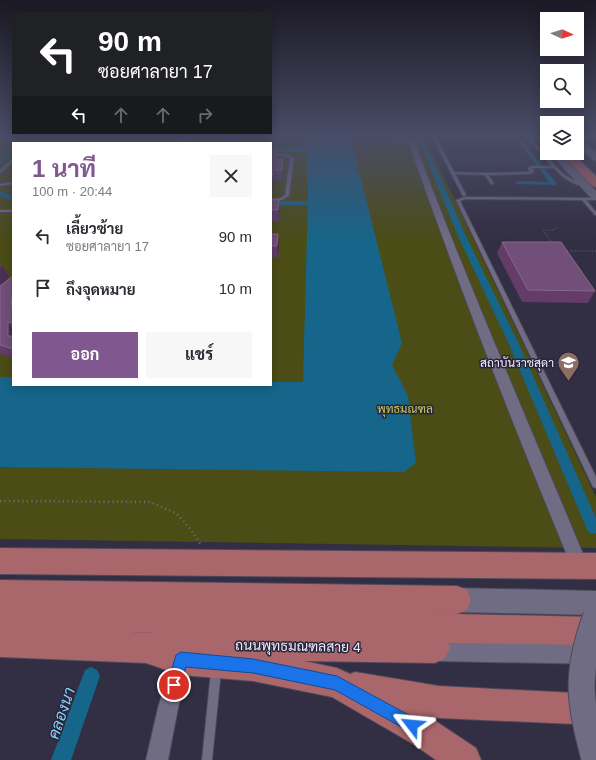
<!DOCTYPE html>
<html lang="th">
<head>
<meta charset="utf-8">
<style>
	body { margin:0; font-family:Arial,Sarabun,sans-serif; background:#f7f7f7; color:#2b2b33; height:100vh; display:flex; flex-direction:column; font-size:15px; white-space:nowrap }
	* { box-sizing:border-box; margin:0 }
	p { font-size:13px; color:#7c7c81 }
	.icon { flex:none; width:22px; height:22px; fill:none; stroke:currentColor; stroke-width:2; stroke-linecap:round; stroke-linejoin:round }
	.map { position:relative; flex:1; overflow:hidden }
	.panel { position:absolute; left:12px; top:142px; width:260px; height:244px; display:flex; flex-direction:column; background:#fff; border-radius:0px; box-shadow:0 2px 10px #0003 }
	.panel>* { flex:none }
	.top-card { position:absolute; left:12px; top:12px; width:260px; height:122px; border-radius:0px; box-shadow:0 2px 10px #0003; background:#202124; color:#fff; overflow:hidden }
	.needle { width:26px; rotate:93deg }
	.fabs { position:absolute; left:540px; top:12px; display:grid; gap:8px }
	.fabs a { display:grid; place-items:center; width:44px; height:44px; border-radius:0px; background:#fff; box-shadow:0 2px 10px #0003; font-size:20px }
	.pin { position:absolute; display:grid; place-items:center; width:34px; height:34px; color:#fff; margin:-17px; border:2px solid #fff; border-radius:50%; box-shadow:0 1px 4px #0007 }
	.me { position:absolute; width:44px; margin:-22px; rotate:299deg; stroke-linejoin:round; filter:drop-shadow(0 0 3px #0008) }
	.turn { display:flex; align-items:center; gap:14px; height:84px; padding:0 20px; font-size:18px }
	.turn .icon { width:52px; height:52px; stroke-width:2.5 }
	.turn b { display:block; font-size:28px; line-height:34px }
	.lanes { display:flex; align-items:center; height:38px; padding:0 20px; background:#0003; justify-content:center; gap:20px; direction:ltr }
	.lanes .off { opacity:.35 }
	.round { display:grid; place-items:center; flex:none; width:42px; height:42px; border-radius:0px; background:#f7f7f7 }
	.summary { display:flex; align-items:center; justify-content:space-between; height:68px; padding:0 20px }
	h1 { font-size:24px; font-weight:700; line-height:30px; color:#80588f }
	.button { display:flex; gap:8px; margin-top:auto; padding:8px 20px }
	.button a { flex:1; height:46px; border-radius:0px; background:#80588f; color:#fff; font-size:16px; font-weight:700; line-height:46px; text-align:center }
	.button a+a { background:#f7f7f7; color:#2b2b33 }
	ul { padding:0; list-style:none }
	li { display:flex; align-items:center; gap:12px; height:52px; padding:0 20px }
	li div { flex:1 }
	li b { display:block; font-size:15px }
	li em { font-style:normal }
	.map>svg:first-child { display:block }
	.green { fill:#4b4c16; fill-rule:evenodd }
	.water { fill:#16658a }
	.lines { fill:none; stroke-linecap:round; stroke-linejoin:round }
	.canal { fill:#16658a; fill-rule:evenodd }
	.service-casing { stroke:#4d495b; stroke-width:2 }
	.minor-casing { stroke:#4d495b; stroke-width:2 }
	.secondary-casing { stroke:#4d495b; stroke-width:2 }
	.primary-casing { stroke:#4d495b; stroke-width:2 }
	.trunk-casing { stroke:#4d495b; stroke-width:2 }
	.path-far2 { stroke:#726f81; stroke-width:1; stroke-dasharray:0.5 1.5; stroke-linecap:butt }
	.path-far1 { stroke:#726f81; stroke-width:1.5; stroke-dasharray:0.5 2; stroke-linecap:butt }
	.path { stroke:#726f81; stroke-width:2.5; stroke-dasharray:1 3.5; stroke-linecap:butt }
	.service { fill:#706c84; fill-rule:evenodd }
	.minor { fill:#706c84; fill-rule:evenodd }
	.secondary { fill:#706c84; fill-rule:evenodd }
	.primary { fill:#a9676b; fill-rule:evenodd }
	.trunk { fill:#bc6563; fill-rule:evenodd }
	.secondary-bridge-casing { stroke:#4d495b; stroke-width:28; stroke-linecap:butt }
	.secondary-bridge { stroke:#706c84; stroke-width:26 }
	.wall { fill:#633c69 }
	.shaded-wall { fill:#492f53 }
	.building { fill:#724f79; stroke:#85688d }
	.route { fill:#1a73e8; stroke:#114b97 }
	.labels { text-anchor:middle; stroke-width:3; stroke-linejoin:round; paint-order:stroke }
	.poi-label { font-size:12px; fill:#efecfb; stroke:#282439; text-anchor:end }
	.park-label { font-size:12px; fill:#c4c764; stroke:#282439 }
	.near-street-label { font-size:14px; fill:#efecfb; stroke:#282439 }
	.near-water-label { font-size:16px; font-style:italic; fill:#85d2fe; stroke:#282439 }
</style>
</head>
<body>
<div class="map">
<svg width="596" height="760" viewBox="0 0 596 760">
	<rect width="100%" height="100%" fill="#322e43"/>
	<path class="green" d="M 0,135 L 424,135 L 596,497 L 596,548 L 0,539 ZM 13,143 L 271,143 L 271,385 L 13,385 Z"/>
	<polygon class="water" points="306,135 350,135 402,343 392,365 408,396 416,463 404,472 0,467 0,377 13,377 13,385 271,385 271,382 303,382 308,196"/>
	<g class="lines">
		<g class="canal">
			<polygon points="27,135 33,135 24,143 18,143"/>
			<polygon points="184,135 189,135 185,143 179,143"/>
			<polygon points="417,135 422,135 465,234 517,340 596,518 596,533 593,534 588,532 507,340 457,234"/>
			<polygon points="513,135 518,135 556,183 556,185 516,184 516,182 518,181 549,182"/>
			<polygon points="591,135 596,135 596,139 591,136"/>
			<polygon points="13,148 13,153 0,164 0,159"/>
			<polygon points="271,148 307,148 310,150 307,152 271,152"/>
			<polygon points="0,191 13,196 13,201 0,196"/>
			<polygon points="271,201 307,201 311,203 307,205 271,205"/>
			<polygon points="91,667 97,670 100,676 71,760 51,760 85,670"/>
		</g>
		<defs>
			<g id="service">
				<polygon points="61,135 65,135 34,141 32,140"/>
				<polygon points="98,135 101,135 93,143 89,143"/>
				<polygon points="202,135 206,135 186,141 172,141 170,140 172,139 186,139"/>
				<polygon points="391,135 393,135 399,140 414,144 412,145 397,142 391,137"/>
				<path d="M 431,135 L 435,135 L 454,172 L 486,173 L 529,172 L 530,172 L 528,168 L 531,166 L 552,166 L 526,137 L 507,137 L 505,136 L 507,135 L 529,135 L 529,137 L 562,173 L 571,179 L 586,185 C 576,188 561,176 554,168 L 532,168 L 534,172 L 529,174 L 488,175 L 494,183 L 492,184 L 491,184 L 485,175 L 455,174 L 466,195 L 463,196 Z"/>
				<polygon points="587,136 596,136 596,138 588,138 580,142 577,141"/>
				<polygon points="271,154 285,154 294,158 289,196 282,200 271,201 271,199 280,198 285,195 290,158 285,156 271,156"/>
				<polygon points="12,159 13,159 13,162 0,173 0,170"/>
				<polygon points="13,182 13,184 0,186 0,184"/>
				<polygon points="465,197 596,198 596,200 586,200 596,212 596,215 595,215 582,200 465,199 460,201 596,477 596,488 593,487 456,200"/>
				<rect x="0" y="210" width="13" height="2"/>
				<polygon points="216,666 219,668 221,671 212,760 202,760 211,671 213,668"/>
			</g>
			<g id="minor">
				<path d="M 406,135 L 412,135 C 466,281 529,423 588,566 L 586,572 L 580,574 L 574,572 C 514,428 457,282 406,135 Z"/>
				<polygon points="181,651 188,653 190,660 178,708 168,760 146,760 158,708 172,660 174,653"/>
			</g>
			<g id="secondary">
				<polygon points="534,135 542,135 547,139 547,147 544,146"/>
				<polygon points="577,137 580,138 596,153 596,161 593,160 577,145"/>
				<polygon points="550,153 560,153 596,191 596,200 592,199"/>
				<polygon points="457,588 596,591 596,615 457,612 448,609 445,600 448,591"/>
				<polygon points="435,635 594,639 596,640 596,664 435,661 426,657 422,648 426,639"/>
			</g>
			<g id="primary">
				<polygon points="0,548 596,553 596,579 0,574"/>
				<polygon points="0,580 457,586 467,590 471,600 467,610 457,614 409,613 596,617 596,645 448,643 450,648 445,658 435,663 304,661 337,668 350,674 355,672 439,686 595,694 596,725 439,718 428,716 476,748 481,760 436,760 413,744 332,697 253,681 181,675 146,663 0,657 0,627 156,633 0,627"/>
			</g>
			<polygon id="trunk" points="561,153 572,153 596,176 596,187 592,186"/>
		</defs>
		<use href="#service" class="service-casing"/>
		<use href="#minor" class="minor-casing"/>
		<use href="#secondary" class="secondary-casing"/>
		<use href="#primary" class="primary-casing"/>
		<use href="#trunk" class="trunk-casing"/>
		<polyline class="path-far2" points="304,175 364,175"/>
		<g class="path-far1">
			<polyline points="552,243 543,230 554,230 557,227"/>
			<polyline points="565,251 596,251"/>
		</g>
		<polyline class="path" points="0,501 150,502 176,513 192,531 201,545"/>
		<use href="#service" class="service"/>
		<use href="#minor" class="minor"/>
		<use href="#secondary" class="secondary"/>
		<use href="#primary" class="primary"/>
		<use href="#trunk" class="trunk"/>
		<defs>
			<path id="secondary-bridge" d="M 595,760 C 579,703 575,674 596,617"/>
		</defs>
		<use href="#secondary-bridge" class="secondary-bridge-casing"/>
		<use href="#secondary-bridge" class="secondary-bridge"/>
	</g>
	<g class="wall">
		<polygon points="240,135 238,143 220,143 219,137"/>
		<polygon points="271,148 278,158 277,159 284,169 282,180 273,180 272,194 271,194"/>
		<rect x="271" y="200" width="8" height="21"/>
		<polygon points="271,234 279,245 278,257 271,257"/>
		<polygon points="502,242 595,291 588,303 522,302 497,253"/>
		<polygon points="0,265 2,265 9,276 5,282 13,276 13,358 0,354"/>
	</g>
	<g class="shaded-wall">
		<polygon points="237,135 240,135 238,143 236,143 236,137"/>
		<polygon points="277,148 278,158 276,169 276,159"/>
		<polygon points="283,159 284,169 282,180 282,170"/>
		<polygon points="273,170 273,180 272,194 271,184"/>
		<polygon points="279,200 279,221 278,210"/>
		<polygon points="278,234 279,245 278,257 277,246"/>
		<polygon points="2,265 9,276 0,289 0,268"/>
		<polygon points="11,300 13,304 13,311"/>
		<polygon points="8,322 13,330 13,343 8,336"/>
	</g>
	<g class="building">
		<polygon points="220,135 237,135 236,137 219,137"/>
		<polygon points="271,148 277,148 276,159 283,159 282,170 273,170 271,184"/>
		<polygon points="271,200 279,200 278,210 271,210"/>
		<polygon points="271,234 278,234 277,246 271,246"/>
		<polygon points="502,242 561,242 595,291 528,290"/>
		<polygon points="13,276 13,300 11,300 13,311 13,322 8,322 8,336 13,336 13,349 0,345 0,286"/>
	</g>
	<linearGradient id="sky" x2="0" y2="1"><stop stop-color="#1c1925"/><stop offset="0.56" stop-color="#494c66"/><stop offset="1" stop-color="#494c66" stop-opacity="0"/></linearGradient>
	<rect width="596" height="241" fill="url(#sky)"/>
	<polygon class="route" points="181,652 253,659 337,676 418,720 420,725 418,731 412,733 335,690 253,673 186,667 179,690 174,692 169,690 167,685 176,655"/>
	<defs>
		<symbol id="university-pin" viewBox="-11 -11 22 30"><path d="M0 17L-7.5 6A9.5 9.5 0 1 1 7.5 6Z" fill="#8d6e63" stroke="#282439"/><path d="M0-5L7-2L0 1L-7-2ZM-4 1L0 2.5L4 1V4Q0 6-4 4Z" fill="#fff"/></symbol>
	</defs>
	<g fill-rule="evenodd">
		<use href="#university-pin" x="556" y="350" width="25" height="34"/>
	</g>
	<g class="labels">
		<g class="poi-label">
			<text x="554" y="367">สถาบันราชสุดา</text>
		</g>
		<g class="park-label">
			<text x="405" y="413">พุทธมณฑล</text>
		</g>
		<g class="near-street-label">
			<text transform="translate(298 646) rotate(1)" y="5">ถนนพุทธมณฑลสาย 4</text>
		</g>
		<g class="near-water-label">
			<text transform="translate(61 713) rotate(-71)" y="6">คลองนา</text>
		</g>
	</g>
</svg>
<div class="fabs">
<a><svg class="needle" viewBox="-14 -14 28 28"><path d="M0-13l5 13h-10z" fill="#e53935"/><path d="M0 13l5-13h-10z" fill="#7c7c81"/></svg></a>
<a><svg class="icon" aria-label="search" viewBox="0 0 24 24"><circle cx="10" cy="10" r="6"/><path d="M15 15l6 6"/></svg></a>
<a><svg class="icon" aria-label="layers" viewBox="0 0 24 24"><path d="M12 4l9 5-9 5-9-5zM3 14l9 5 9-5"/></svg></a>
</div>
<div class="pin" style="left:174px;top:685px;background:#d93025"><svg class="icon" aria-label="arrive" viewBox="0 0 24 24"><path d="M6 21V4h12l-3 4 3 4H6"/></svg></div>
<svg class="me" style="left:412px;top:725px" viewBox="-20 -20 40 40"><path d="M0-17L14 15 0 8-14 15z" fill="#1a73e8" stroke="#fff" stroke-width="4"/></svg>
<div class="top-card">
<div class="turn"><svg class="icon" aria-label="left" viewBox="0 0 24 24"><path d="M17 20v-9H6M10 6l-5 5 5 5"/></svg><div><b>90 m</b>ซอยศาลายา 17</div></div>
<div class="lanes"><svg class="icon" aria-label="left" viewBox="0 0 24 24"><path d="M17 20v-9H6M10 6l-5 5 5 5"/></svg><svg class="icon off" aria-label="ahead" viewBox="0 0 24 24"><path d="M12 20V5M6 11l6-6 6 6"/></svg><svg class="icon off" aria-label="ahead" viewBox="0 0 24 24"><path d="M12 20V5M6 11l6-6 6 6"/></svg><svg class="icon off" aria-label="right" viewBox="0 0 24 24"><path d="M7 20v-9h11M14 6l5 5-5 5"/></svg></div>
</div>
<section class="panel">
<div class="summary"><div><h1>1 นาที</h1><p>100 m · 20:44</p></div><a class="round"><svg class="icon" aria-label="close" viewBox="0 0 24 24"><path d="M6 6l12 12M18 6L6 18"/></svg></a></div>
<ul>
<li><svg class="icon" aria-label="left" viewBox="0 0 24 24"><path d="M17 20v-9H6M10 6l-5 5 5 5"/></svg><div><b>เลี้ยวซ้าย</b><p>ซอยศาลายา 17</p></div><em>90 m</em></li>
<li><svg class="icon" aria-label="arrive" viewBox="0 0 24 24"><path d="M6 21V4h12l-3 4 3 4H6"/></svg><div><b>ถึงจุดหมาย</b></div><em>10 m</em></li>
</ul>
<div class="button"><a>ออก</a><a>แชร์</a></div>
</section>
</div>
</body>
</html>
